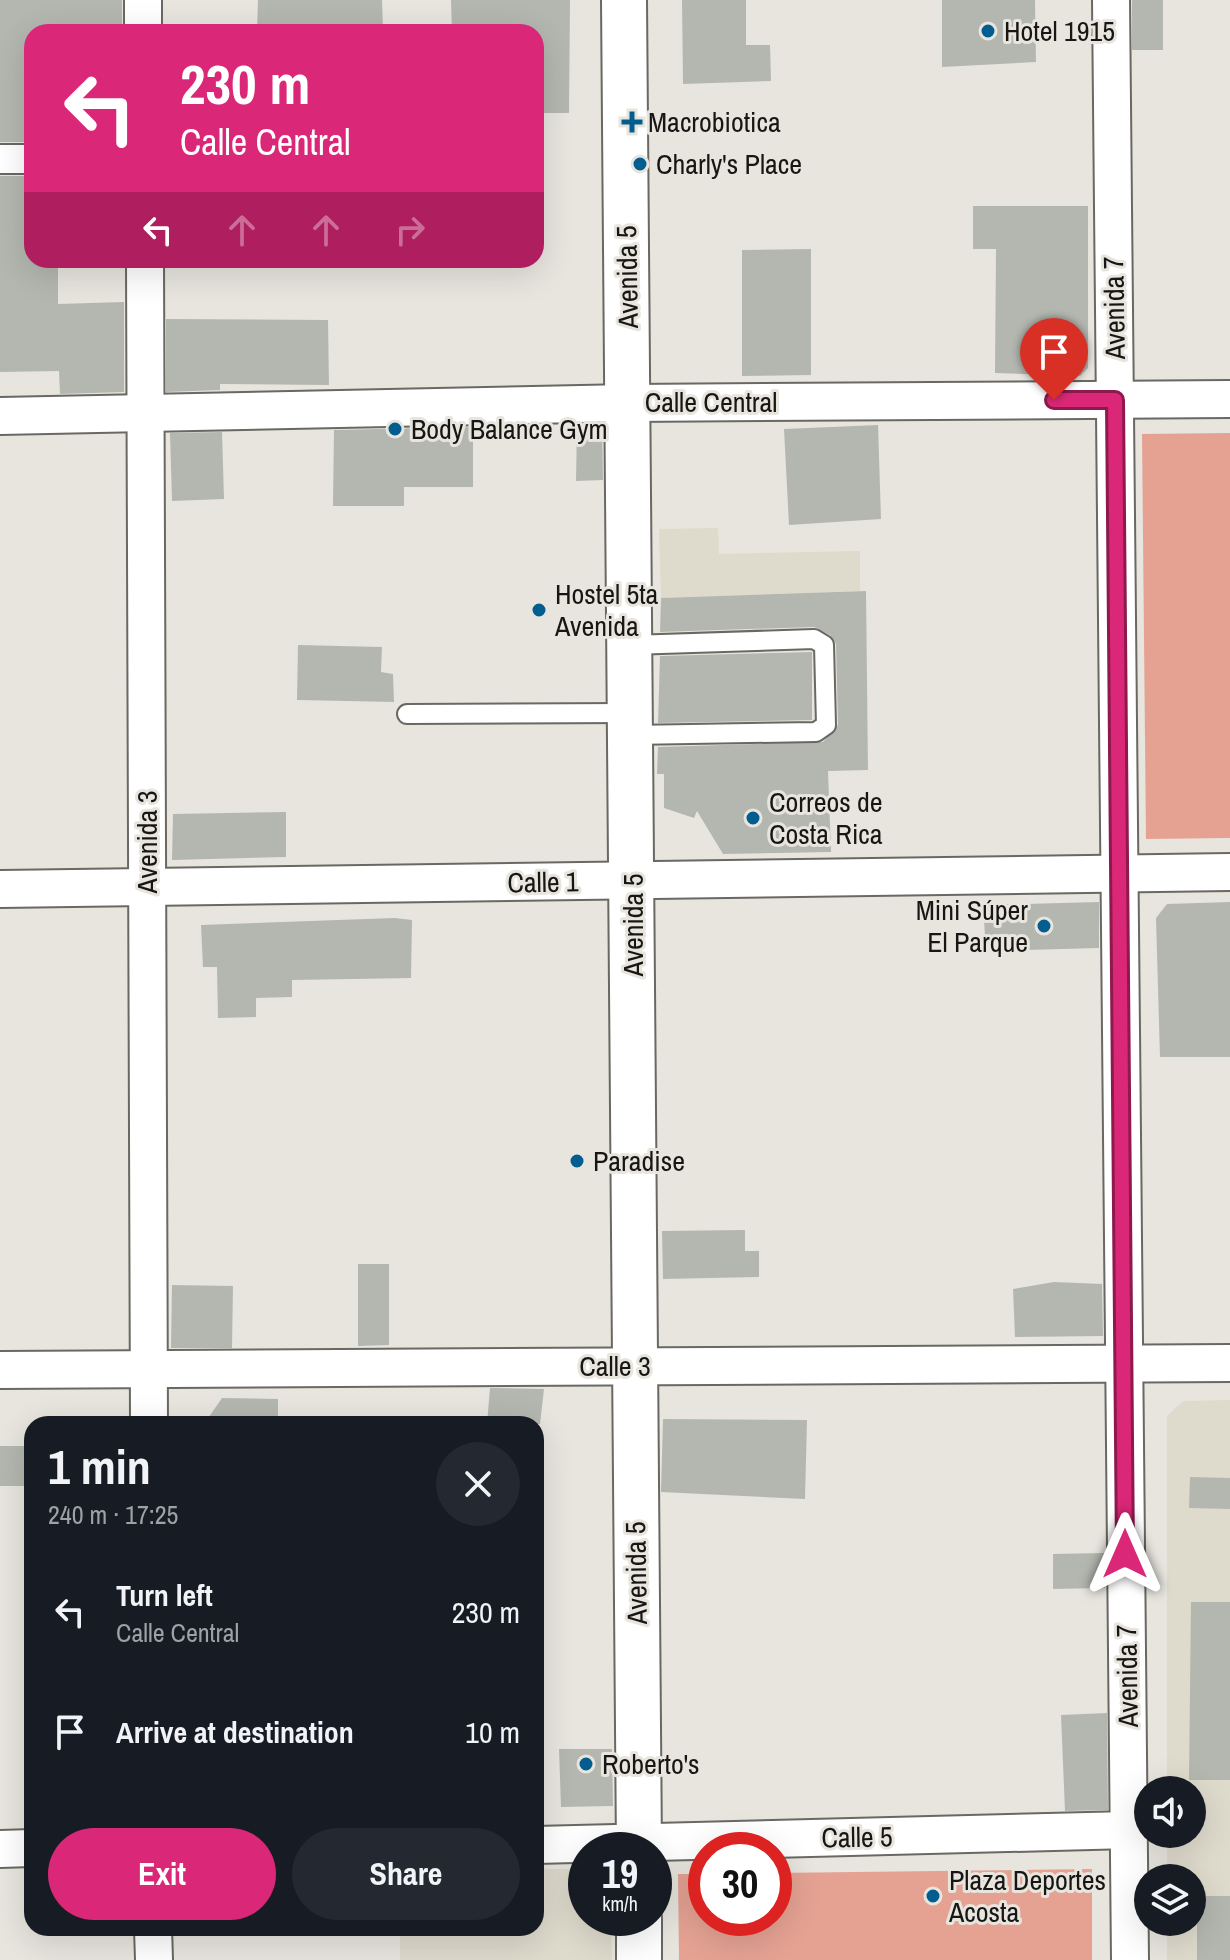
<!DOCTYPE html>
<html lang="en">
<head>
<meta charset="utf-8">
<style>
	body { margin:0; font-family:"Archivo Narrow",sans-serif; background:#242831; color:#f1f3f6; height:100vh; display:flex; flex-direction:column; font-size:30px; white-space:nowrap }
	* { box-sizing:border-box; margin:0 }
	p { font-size:26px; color:#9ea1a6 }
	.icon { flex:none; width:44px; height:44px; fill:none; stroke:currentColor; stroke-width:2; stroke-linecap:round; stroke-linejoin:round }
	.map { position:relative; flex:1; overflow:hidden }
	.drawer { position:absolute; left:24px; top:1416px; width:520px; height:520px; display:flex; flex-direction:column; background:#171b24; border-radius:24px; box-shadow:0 8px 32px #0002 }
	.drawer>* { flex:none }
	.banner { position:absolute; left:24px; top:24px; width:520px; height:244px; border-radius:24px; box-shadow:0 8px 32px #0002; background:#db2777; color:#fff; overflow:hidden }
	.controls { position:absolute; left:1134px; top:1776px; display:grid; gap:16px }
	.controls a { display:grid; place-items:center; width:72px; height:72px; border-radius:50%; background:#171b24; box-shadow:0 8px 32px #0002; font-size:40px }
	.speed { position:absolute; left:568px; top:1832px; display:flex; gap:16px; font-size:40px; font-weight:700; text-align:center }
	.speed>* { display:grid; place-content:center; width:104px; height:104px; border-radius:50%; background:#171b24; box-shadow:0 8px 32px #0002; line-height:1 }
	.speed small { font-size:20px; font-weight:400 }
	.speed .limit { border:12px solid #d22; background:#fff; color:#111 }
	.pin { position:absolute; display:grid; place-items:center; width:68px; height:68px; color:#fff; margin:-82px -34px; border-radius:50% 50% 50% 0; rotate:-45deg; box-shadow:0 0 8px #0007 }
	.pin .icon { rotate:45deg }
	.me { position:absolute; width:88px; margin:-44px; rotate:0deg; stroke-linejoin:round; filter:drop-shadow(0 0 6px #0008) }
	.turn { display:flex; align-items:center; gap:28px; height:168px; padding:0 24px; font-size:36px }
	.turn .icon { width:104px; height:104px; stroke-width:2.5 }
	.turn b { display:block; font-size:56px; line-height:68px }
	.lanes { display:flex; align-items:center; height:76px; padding:0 24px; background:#0003; justify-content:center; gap:40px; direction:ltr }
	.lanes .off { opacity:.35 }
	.round { display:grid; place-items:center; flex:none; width:84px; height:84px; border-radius:42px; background:#242831 }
	.head { display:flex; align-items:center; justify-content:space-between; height:136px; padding:0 24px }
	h1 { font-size:48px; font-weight:700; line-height:60px }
	.action { display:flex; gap:16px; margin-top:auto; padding:16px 24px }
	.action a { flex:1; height:92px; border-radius:48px; background:#db2777; color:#fff; font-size:32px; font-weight:700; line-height:92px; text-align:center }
	.action a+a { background:#242831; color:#f1f3f6 }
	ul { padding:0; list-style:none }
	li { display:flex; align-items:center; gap:24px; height:120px; padding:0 24px }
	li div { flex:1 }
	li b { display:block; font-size:30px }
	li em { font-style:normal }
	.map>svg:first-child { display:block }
	.built { fill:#dedacc }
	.green { fill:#e5a293 }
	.building { fill:#b4b7b0 }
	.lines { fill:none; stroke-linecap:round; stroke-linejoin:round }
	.service-casing { stroke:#696862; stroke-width:22 }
	.pedestrian-casing { stroke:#696862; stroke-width:32 }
	.minor-casing { stroke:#696862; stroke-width:40 }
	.tertiary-casing { stroke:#696862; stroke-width:48 }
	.service { stroke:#fff; stroke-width:18 }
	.pedestrian { stroke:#fff; stroke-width:28 }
	.minor { stroke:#fff; stroke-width:36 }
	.tertiary { stroke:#fff; stroke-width:44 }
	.route-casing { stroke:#8e194d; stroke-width:20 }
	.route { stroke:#db2777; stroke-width:14 }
	.poi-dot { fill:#035d8e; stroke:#e7e5de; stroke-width:3 }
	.labels { text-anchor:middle; stroke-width:6; stroke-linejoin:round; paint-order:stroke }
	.poi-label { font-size:28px; fill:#171614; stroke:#e7e5de; text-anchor:start }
	.street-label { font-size:28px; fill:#171614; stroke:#e7e5de }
</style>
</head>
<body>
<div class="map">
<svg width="1230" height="1960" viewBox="0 0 1230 1960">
	<rect width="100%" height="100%" fill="#e7e5de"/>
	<g class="built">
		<polygon points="718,528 719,554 860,551 860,591 661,598 659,529"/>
		<polygon points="1230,1400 1230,1960 1167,1960 1167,1922 1192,1922 1192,1878 1167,1878 1167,1834 1192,1834 1192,1790 1167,1790 1167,1416 1183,1401"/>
		<polygon points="536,1869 586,1869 586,1918 611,1918 612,1960 400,1960 400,1928 536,1928"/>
	</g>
	<g class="green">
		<polygon points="1230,433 1230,838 1146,839 1142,434"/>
		<polygon points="1092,1869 1092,1960 679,1960 678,1874 706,1874 706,1918 774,1918 774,1873"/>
	</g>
	<g class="building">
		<polygon points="0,0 122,0 122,32 31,32 32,142 0,142"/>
		<polygon points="258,0 382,0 383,32 257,32"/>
		<polygon points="451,0 570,0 569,113 536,113 536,32 452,32"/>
		<polygon points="682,0 746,0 746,45 770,45 771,81 683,84"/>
		<polygon points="942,0 1035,0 1036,62 942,67"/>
		<rect x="1132" y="0" width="31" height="50"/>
		<polygon points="0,176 32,176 32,260 58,260 58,304 124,302 124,392 60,394 59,371 0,372"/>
		<polygon points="973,206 1088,206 1088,368 1080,376 995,373 996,249 973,249"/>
		<polygon points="811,249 811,375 742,376 742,250"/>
		<polygon points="166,319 328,320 329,385 220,384 220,390 166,392"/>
		<polygon points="577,425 602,425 603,480 576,481"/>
		<polygon points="878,425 881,519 789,525 784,429"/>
		<polygon points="473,427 473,487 404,487 404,506 333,506 334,430"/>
		<polygon points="222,432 224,499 172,501 170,433"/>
		<polygon points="866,591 868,770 828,771 831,852 723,854 697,811 694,818 664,808 664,774 657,774 658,747 823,742 838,725 836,644 830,635 814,627 660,632 661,598"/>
		<polygon points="298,645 382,647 381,672 393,674 394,702 297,700"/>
		<polygon points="812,652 812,720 658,723 660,656"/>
		<polygon points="286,812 286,857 172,860 173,814"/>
		<polygon points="1099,902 1099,948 986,951 983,905"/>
		<polygon points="1230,902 1230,1057 1160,1057 1156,918 1167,904"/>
		<polygon points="395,918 412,920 411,978 292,980 292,997 256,998 256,1017 218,1018 217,967 203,967 201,925"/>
		<polygon points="745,1230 745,1251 759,1251 759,1277 663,1279 662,1231"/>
		<polygon points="358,1264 389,1264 389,1345 358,1346"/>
		<polygon points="1054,1282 1102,1284 1103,1336 1015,1337 1013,1289"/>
		<polygon points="172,1285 233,1286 232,1348 171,1348"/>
		<polygon points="490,1388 544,1389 540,1424 487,1424"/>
		<polygon points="222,1398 278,1399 278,1424 204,1424"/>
		<polygon points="663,1419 807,1420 805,1499 661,1492"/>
		<rect x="0" y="1446" width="32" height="40"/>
		<polygon points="1190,1477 1230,1478 1230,1509 1189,1508"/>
		<polygon points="1105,1553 1105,1588 1053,1589 1053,1554"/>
		<polygon points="1191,1602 1230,1602 1230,1780 1189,1780"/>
		<polygon points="1107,1713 1108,1810 1065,1811 1061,1715"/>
		<polygon points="559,1749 612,1749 613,1806 561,1807"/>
		<rect x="1197" y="1896" width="33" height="64"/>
	</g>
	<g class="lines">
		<defs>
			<g id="service">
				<polyline points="630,645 814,639 824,645 826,725 816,732 631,735"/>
				<polyline points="407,714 631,713"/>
			</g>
			<polyline id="pedestrian" points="0,159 32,159"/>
			<g id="minor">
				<polyline points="143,0 143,32"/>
				<polyline points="1111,0 1130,1960"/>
				<polyline points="145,260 149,1424"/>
				<polyline points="0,416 629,403 1230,399"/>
				<polyline points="0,889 1230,872"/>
				<polyline points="0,1370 1230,1363"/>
				<polyline points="536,1845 1130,1830"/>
				<polyline points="0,1849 32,1848"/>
				<polyline points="153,1928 154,1960"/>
			</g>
			<g id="tertiary">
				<polyline points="624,0 639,1850"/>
				<polyline points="639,1918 639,1960"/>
			</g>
		</defs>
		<use href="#service" class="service-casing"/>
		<use href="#pedestrian" class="pedestrian-casing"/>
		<use href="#minor" class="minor-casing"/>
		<use href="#tertiary" class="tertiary-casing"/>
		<use href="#service" class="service"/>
		<use href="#pedestrian" class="pedestrian"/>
		<use href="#minor" class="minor"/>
		<use href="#tertiary" class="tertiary"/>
	</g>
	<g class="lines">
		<defs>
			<polyline id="route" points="1054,400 1115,400 1125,1554"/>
		</defs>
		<use href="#route" class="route-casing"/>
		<use href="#route" class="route"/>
	</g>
	<g class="poi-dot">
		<circle cx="988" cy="31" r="8"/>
		<path d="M628 110h8v8h8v8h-8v8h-8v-8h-8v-8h8z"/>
		<circle cx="640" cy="164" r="8"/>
		<circle cx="395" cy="429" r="8"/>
		<circle cx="539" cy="610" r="8"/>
		<circle cx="753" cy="818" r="8"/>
		<circle cx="1044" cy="926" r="8"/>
		<circle cx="577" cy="1161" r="8"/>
		<circle cx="586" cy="1764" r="8"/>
		<circle cx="933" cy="1896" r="8"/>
	</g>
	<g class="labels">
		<g class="poi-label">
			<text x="1004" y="41">Hotel 1915</text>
			<text x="648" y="132">Macrobiotica</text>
			<text x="656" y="174">Charly's Place</text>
			<text x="411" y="439">Body Balance Gym</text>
			<text x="555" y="604">Hostel 5ta<tspan x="555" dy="32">Avenida</tspan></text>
			<text x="769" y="812">Correos de<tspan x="769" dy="32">Costa Rica</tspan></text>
			<text x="1028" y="920" text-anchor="end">Mini Súper<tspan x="1028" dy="32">El Parque</tspan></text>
			<text x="593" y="1171">Paradise</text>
			<text x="602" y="1774">Roberto's</text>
			<text x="949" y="1890">Plaza Deportes<tspan x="949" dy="32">Acosta</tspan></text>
		</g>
		<g class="street-label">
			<text transform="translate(627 277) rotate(-91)" y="10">Avenida 5</text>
			<text transform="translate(1114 308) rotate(-91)" y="10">Avenida 7</text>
			<text x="711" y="412">Calle Central</text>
			<text transform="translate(147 842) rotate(-90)" y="10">Avenida 3</text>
			<text transform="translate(543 882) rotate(-1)" y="10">Calle 1</text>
			<text transform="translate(633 925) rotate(-90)" y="10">Avenida 5</text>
			<text x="615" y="1376">Calle 3</text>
			<text transform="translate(636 1573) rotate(-91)" y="10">Avenida 5</text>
			<text transform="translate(1127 1676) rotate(-91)" y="10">Avenida 7</text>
			<text transform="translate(857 1837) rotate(-1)" y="10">Calle 5</text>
		</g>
	</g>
</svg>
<div class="controls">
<a><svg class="icon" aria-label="sound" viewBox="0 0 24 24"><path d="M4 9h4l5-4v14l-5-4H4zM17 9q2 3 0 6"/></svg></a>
<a><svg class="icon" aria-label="layers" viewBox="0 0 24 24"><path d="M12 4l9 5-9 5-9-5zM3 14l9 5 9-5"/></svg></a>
</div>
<div class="speed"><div>19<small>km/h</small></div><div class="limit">30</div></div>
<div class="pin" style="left:1054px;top:400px;background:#d93025"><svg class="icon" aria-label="arrive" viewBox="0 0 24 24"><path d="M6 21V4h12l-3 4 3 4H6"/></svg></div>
<svg class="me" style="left:1125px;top:1554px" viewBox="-20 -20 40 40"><path d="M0-17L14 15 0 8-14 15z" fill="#db2777" stroke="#fff" stroke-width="4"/></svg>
<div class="banner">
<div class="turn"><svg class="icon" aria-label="left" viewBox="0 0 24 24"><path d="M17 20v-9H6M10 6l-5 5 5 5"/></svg><div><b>230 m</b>Calle Central</div></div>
<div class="lanes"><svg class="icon" aria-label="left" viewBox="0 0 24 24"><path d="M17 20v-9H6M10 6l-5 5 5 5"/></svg><svg class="icon off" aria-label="ahead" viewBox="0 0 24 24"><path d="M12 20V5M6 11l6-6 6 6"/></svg><svg class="icon off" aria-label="ahead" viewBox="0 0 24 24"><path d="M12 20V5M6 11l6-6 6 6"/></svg><svg class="icon off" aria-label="right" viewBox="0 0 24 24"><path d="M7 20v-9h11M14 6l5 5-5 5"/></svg></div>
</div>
<section class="drawer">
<div class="head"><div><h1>1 min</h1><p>240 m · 17:25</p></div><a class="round"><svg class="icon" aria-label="close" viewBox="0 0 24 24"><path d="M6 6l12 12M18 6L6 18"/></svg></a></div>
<ul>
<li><svg class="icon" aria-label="left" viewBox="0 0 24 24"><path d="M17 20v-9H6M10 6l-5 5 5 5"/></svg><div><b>Turn left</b><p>Calle Central</p></div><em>230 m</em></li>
<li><svg class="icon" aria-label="arrive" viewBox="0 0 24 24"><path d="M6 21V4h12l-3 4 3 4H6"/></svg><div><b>Arrive at destination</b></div><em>10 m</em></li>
</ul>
<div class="action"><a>Exit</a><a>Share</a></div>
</section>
</div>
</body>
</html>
